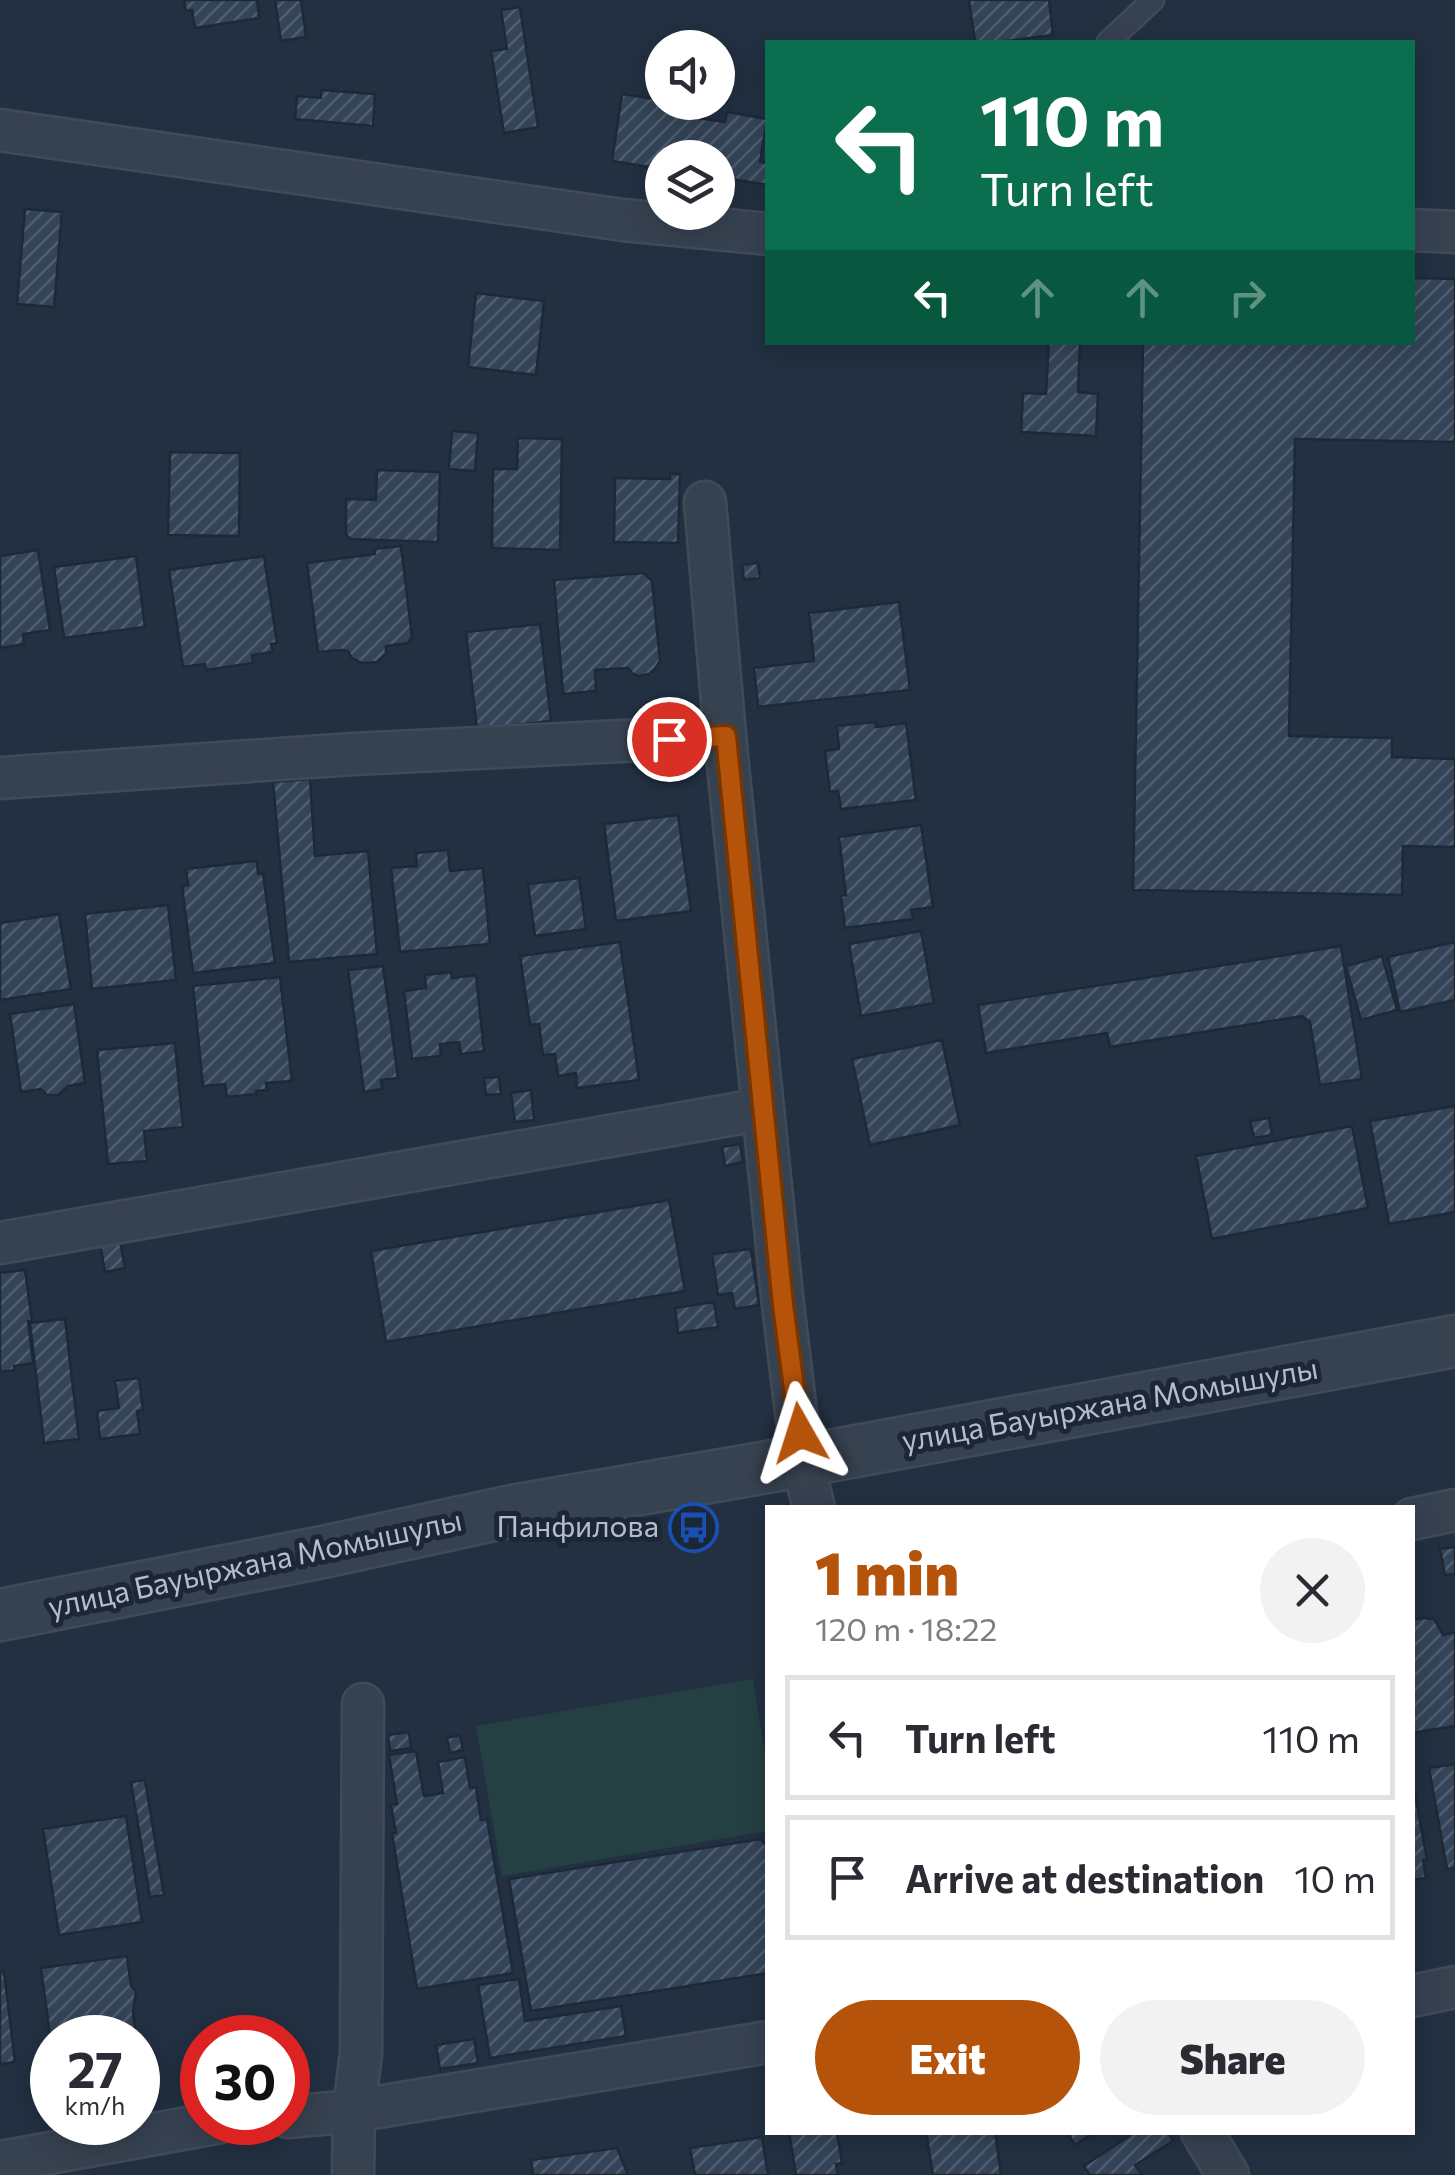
<!DOCTYPE html>
<html lang="en">
<head>
<meta charset="utf-8">
<style>
	body { margin:0; font-family:Commissioner,sans-serif; background:#f2f2f3; color:#2b2b33; height:100vh; display:flex; flex-direction:column; font-size:38px; white-space:nowrap }
	* { box-sizing:border-box; margin:0 }
	p { font-size:32px; color:#7c7c81 }
	.icon { flex:none; width:55px; height:55px; fill:none; stroke:currentColor; stroke-width:2; stroke-linecap:round; stroke-linejoin:round }
	.map { position:relative; flex:1; overflow:hidden }
	.side { position:absolute; left:765px; top:1505px; width:650px; height:630px; display:flex; flex-direction:column; background:#fff; border-radius:0px; box-shadow:0 5px 25px #0003 }
	.side>* { flex:none }
	.banner { position:absolute; left:765px; top:40px; width:650px; height:305px; border-radius:0px; box-shadow:0 5px 25px #0003; background:#0b6e4f; color:#fff; overflow:hidden }
	.fabs { position:absolute; left:645px; top:30px; display:grid; gap:20px }
	.fabs a { display:grid; place-items:center; width:90px; height:90px; border-radius:50%; background:#fff; box-shadow:0 5px 25px #0003; font-size:50px }
	.speed { position:absolute; left:30px; top:2015px; display:flex; gap:20px; font-size:50px; font-weight:700; text-align:center }
	.speed>* { display:grid; place-content:center; width:130px; height:130px; border-radius:50%; background:#fff; box-shadow:0 5px 25px #0003; line-height:1 }
	.speed small { font-size:25px; font-weight:400 }
	.speed .limit { border:15px solid #d22; background:#fff; color:#111 }
	.pin { position:absolute; display:grid; place-items:center; width:85px; height:85px; color:#fff; margin:-42px; border:5px solid #fff; border-radius:50%; box-shadow:0 2px 10px #0007 }
	.me { position:absolute; width:110px; margin:-55px; rotate:354deg; stroke-linejoin:round; filter:drop-shadow(0 0 8px #0008) }
	.turn { display:flex; align-items:center; gap:35px; height:210px; padding:0 50px; font-size:45px }
	.turn .icon { width:130px; height:130px; stroke-width:2.5 }
	.turn b { display:block; font-size:70px; line-height:85px }
	.lanes { display:flex; align-items:center; height:95px; padding:0 50px; background:#0003; justify-content:center; gap:50px; direction:ltr }
	.lanes .off { opacity:.35 }
	.round { display:grid; place-items:center; flex:none; width:105px; height:105px; border-radius:52px; background:#f2f2f3 }
	.headline { display:flex; align-items:center; justify-content:space-between; height:170px; padding:0 50px }
	h1 { font-size:60px; font-weight:800; line-height:75px; color:#b45309 }
	.button { display:flex; gap:20px; margin-top:auto; padding:20px 50px }
	.button a { flex:1; height:115px; border-radius:60px; background:#b45309; color:#fff; font-size:40px; font-weight:800; line-height:115px; text-align:center }
	.button a+a { background:#f2f2f3; color:#2b2b33 }
	ul { padding:0; list-style:none }
	li { display:flex; align-items:center; gap:30px; height:125px; margin:0 20px 15px; padding:0 30px; border:5px solid #e1e1e2; border-radius:0px }
	li div { flex:1 }
	li b { display:block; font-size:38px }
	li em { font-style:normal }
	.map>svg:first-child { display:block }
	.pitch { fill:#244043 }
	.building { fill:url(#building-hatch); stroke:#1e2938; stroke-width:2.5 }
	.lines { fill:none; stroke-linecap:round; stroke-linejoin:round }
	.service-casing { stroke:#404b5a; stroke-width:25 }
	.minor-casing { stroke:#404b5a; stroke-width:45 }
	.tertiary-casing { stroke:#404b5a; stroke-width:55 }
	.service { stroke:#374251; stroke-width:20 }
	.minor { stroke:#374251; stroke-width:40 }
	.tertiary { stroke:#374251; stroke-width:50 }
	.route-casing { stroke:#753606; stroke-width:25 }
	.route { stroke:#b45309; stroke-width:18 }
	.labels { text-anchor:middle; stroke-width:10; stroke-linejoin:round; paint-order:stroke }
	.street-label { font-size:30px; fill:#b3bdcc; stroke:#1c2736 }
	.poi-label { font-size:30px; fill:#b3bdcc; stroke:#1c2736; text-anchor:end }
</style>
</head>
<body>
<div class="map">
<svg width="1455" height="2175" viewBox="0 0 1455 2175">
	<defs>
		<pattern id="building-hatch" width="6" height="6" patternUnits="userSpaceOnUse" patternTransform="scale(2.5)"><rect width="6" height="6" fill="#344458"/><path d="M-1 1l2-2M0 6l6-6M5 7l2-2" fill="none" stroke="#4f5d6f"/></pattern>
	</defs>
	<rect width="100%" height="100%" fill="#223042"/>
	<polygon class="pitch" points="753,1679 767,1768 767,1831 502,1876 476,1726"/>
	<g class="building">
		<polygon points="184,0 257,0 259,18 195,28 192,10 186,11"/>
		<polygon points="275,0 301,0 306,37 281,41"/>
		<polygon points="969,0 1049,0 1053,35 998,42 975,42"/>
		<polygon points="520,7 538,127 504,133 491,51 507,49 501,10"/>
		<polygon points="321,90 375,94 373,126 295,119 297,96 321,98"/>
		<polygon points="622,94 662,100 662,102 679,103 678,115 725,122 727,112 767,119 760,162 768,163 768,185 718,177 718,158 662,158 662,169 612,161"/>
		<polygon points="25,209 62,212 54,307 17,304"/>
		<polygon points="1412,278 1455,279 1455,442 1295,439 1289,736 1392,738 1392,757 1455,759 1455,847 1403,846 1402,895 1133,890 1143,342 1412,342"/>
		<polygon points="476,293 544,301 536,375 468,367"/>
		<polygon points="1049,342 1080,342 1078,392 1098,394 1096,436 1021,432 1023,393 1046,394"/>
		<polygon points="452,431 478,433 475,471 449,469"/>
		<polygon points="518,438 562,439 560,550 492,548 493,469 517,469"/>
		<polygon points="170,452 240,453 239,536 168,535"/>
		<polygon points="377,470 440,472 438,542 351,539 346,535 346,499 376,500"/>
		<polygon points="670,474 680,474 678,543 614,542 615,478 670,479"/>
		<polygon points="401,546 412,637 407,643 386,646 386,654 377,662 362,663 352,658 348,651 342,650 318,652 307,563 375,554 374,549"/>
		<polygon points="38,550 50,630 23,634 24,644 0,648 0,556"/>
		<polygon points="136,556 145,627 64,638 54,567"/>
		<polygon points="264,556 277,643 271,644 273,652 252,655 253,663 206,670 205,664 183,667 169,570"/>
		<polygon points="758,563 760,578 744,580 742,565"/>
		<polygon points="644,573 652,581 660,661 655,669 649,674 639,676 633,674 628,668 595,670 596,691 563,694 554,580"/>
		<polygon points="899,602 910,690 758,707 754,668 814,661 809,613"/>
		<polygon points="540,624 551,721 477,729 466,632"/>
		<polygon points="875,722 876,727 906,723 916,800 841,809 838,791 830,792 825,751 839,749 837,726"/>
		<polygon points="310,779 315,856 368,851 377,954 289,962 273,782"/>
		<polygon points="678,815 691,911 616,921 604,824"/>
		<polygon points="921,825 933,907 911,910 913,919 845,928 841,896 846,895 839,837"/>
		<polygon points="448,850 450,871 483,868 490,944 400,952 391,868 417,866 416,853"/>
		<polygon points="257,861 258,874 263,873 275,963 193,973 182,886 188,885 186,869"/>
		<polygon points="579,878 586,929 535,936 528,884"/>
		<polygon points="168,905 176,980 92,989 85,914"/>
		<polygon points="59,914 71,989 0,1000 0,923"/>
		<polygon points="921,931 934,1003 861,1016 849,944"/>
		<polygon points="620,942 639,1080 577,1088 576,1073 558,1076 555,1054 543,1055 539,1024 530,1025 520,956"/>
		<polygon points="1455,942 1455,1000 1400,1012 1388,957"/>
		<polygon points="1341,946 1362,1079 1320,1085 1310,1022 1302,1016 1110,1047 1107,1033 986,1053 978,1005"/>
		<polygon points="1382,956 1397,1010 1361,1020 1346,966"/>
		<polygon points="383,966 398,1078 381,1080 382,1089 364,1092 348,970"/>
		<polygon points="451,972 452,978 476,975 484,1051 461,1054 459,1042 440,1044 441,1056 412,1059 404,991 426,988 425,975"/>
		<polygon points="280,977 292,1081 266,1083 267,1090 256,1091 256,1094 227,1097 225,1084 203,1086 193,986"/>
		<polygon points="74,1004 85,1083 68,1086 58,1095 47,1095 41,1089 21,1092 10,1014"/>
		<polygon points="942,1040 960,1125 870,1145 852,1059"/>
		<polygon points="175,1043 183,1127 144,1131 147,1161 108,1164 97,1050"/>
		<polygon points="499,1077 501,1094 486,1095 484,1078"/>
		<polygon points="531,1090 534,1120 515,1122 511,1093"/>
		<polygon points="1455,1106 1455,1212 1389,1224 1370,1121"/>
		<polygon points="1269,1118 1272,1135 1254,1138 1250,1121"/>
		<polygon points="1352,1126 1368,1208 1212,1239 1196,1156"/>
		<polygon points="740,1144 743,1162 725,1166 722,1147"/>
		<polygon points="669,1200 685,1291 386,1342 371,1251"/>
		<polygon points="120,1241 125,1268 105,1272 100,1244"/>
		<polygon points="751,1249 759,1305 735,1309 732,1293 718,1295 712,1254"/>
		<polygon points="25,1270 32,1321 28,1321 33,1363 14,1366 14,1370 0,1372 0,1273"/>
		<polygon points="714,1302 718,1327 678,1333 675,1308"/>
		<polygon points="65,1319 79,1439 44,1443 30,1323"/>
		<polygon points="139,1378 143,1410 137,1411 140,1434 100,1439 97,1411 119,1408 115,1381"/>
		<polygon points="1455,1547 1455,1574 1445,1575 1440,1549"/>
		<polygon points="1422,1618 1434,1619 1443,1635 1455,1632 1455,1726 1412,1733 1412,1620"/>
		<polygon points="409,1732 411,1748 390,1751 388,1735"/>
		<polygon points="460,1735 463,1750 450,1753 447,1738"/>
		<polygon points="416,1751 424,1796 443,1793 438,1762 465,1757 470,1788 476,1787 481,1820 487,1819 513,1973 417,1989 392,1833 396,1833 391,1805 397,1804 389,1755"/>
		<polygon points="1455,1764 1455,1868 1447,1869 1429,1768"/>
		<polygon points="1412,1777 1427,1860 1423,1860 1426,1878 1412,1880"/>
		<polygon points="145,1780 164,1895 150,1897 131,1782"/>
		<polygon points="126,1816 142,1922 59,1935 43,1829"/>
		<polygon points="761,1839 768,1848 768,1973 531,2011 509,1879"/>
		<polygon points="127,1956 131,1986 136,1991 133,2013 136,2038 52,2038 52,2051 41,1968"/>
		<polygon points="4,1971 15,2062 0,2064 0,1972"/>
		<polygon points="519,1979 525,2021 621,2006 626,2036 490,2058 478,1985"/>
		<polygon points="474,2039 478,2063 440,2069 436,2045"/>
		<polygon points="789,2132 837,2132 842,2163 836,2164 838,2175 796,2175"/>
		<polygon points="926,2132 995,2132 1001,2175 933,2175"/>
		<polygon points="1067,2132 1094,2132 1075,2145"/>
		<polygon points="1135,2132 1168,2132 1173,2141 1135,2165 1142,2175 1090,2175 1084,2166"/>
		<polygon points="762,2137 768,2175 695,2175 690,2148"/>
		<polygon points="617,2148 628,2175 533,2175 531,2160"/>
	</g>
	<g class="lines">
		<defs>
			<polyline id="service" points="1108,42 1153,0"/>
			<g id="minor">
				<polyline points="0,130 623,220 768,234"/>
				<polyline points="1412,230 1455,232"/>
				<polyline points="705,502 725,736"/>
				<polyline points="0,778 353,754 725,736 783,1305 802,1461 814,1508"/>
				<polyline points="0,1243 763,1109"/>
				<polyline points="1412,1519 1455,1510"/>
				<polyline points="1412,1996 1455,1987"/>
				<polyline points="288,2117 354,2111 768,2042"/>
				<polyline points="1202,2132 1228,2175"/>
				<polyline points="0,2162 221,2122"/>
				<polyline points="353,2175 354,2111 361,2053 363,1704"/>
			</g>
			<polyline id="tertiary" points="0,1615 323,1552 512,1511 802,1461 1455,1341"/>
		</defs>
		<use href="#service" class="service-casing"/>
		<use href="#minor" class="minor-casing"/>
		<use href="#tertiary" class="tertiary-casing"/>
		<use href="#service" class="service"/>
		<use href="#minor" class="minor"/>
		<use href="#tertiary" class="tertiary"/>
	</g>
	<g class="lines">
		<defs>
			<polyline id="route" points="669,739 726,736 783,1305 800,1433"/>
		</defs>
		<use href="#route" class="route-casing"/>
		<use href="#route" class="route"/>
	</g>
	<defs>
		<symbol id="bus-ring" viewBox="-11 -11 22 22"><circle r="9.5" fill="#1c2736" stroke="#1a4fb4" stroke-width="1.5"/><path d="M-5-6H5V4H4V6H2V4H-2V6H-4V4H-5ZM-3.5-4V0h7V-4ZM-3.5 1.2v1.5H-2V1.2ZM2 1.2v1.5H3.5V1.2Z" fill="#1a4fb4"/></symbol>
	</defs>
	<g fill-rule="evenodd">
		<use href="#bus-ring" x="666" y="1500" width="55" height="55"/>
	</g>
	<g class="labels">
		<g class="street-label">
			<text transform="translate(1110 1405) rotate(-10)" y="10">улица Бауыржана Момышулы</text>
			<text transform="translate(255 1564) rotate(-12)" y="10">улица Бауыржана Момышулы</text>
		</g>
		<g class="poi-label">
			<text x="659" y="1537">Панфилова</text>
		</g>
	</g>
</svg>
<div class="fabs">
<a><svg class="icon" aria-label="sound" viewBox="0 0 24 24"><path d="M4 9h4l5-4v14l-5-4H4zM17 9q2 3 0 6"/></svg></a>
<a><svg class="icon" aria-label="layers" viewBox="0 0 24 24"><path d="M12 4l9 5-9 5-9-5zM3 14l9 5 9-5"/></svg></a>
</div>
<div class="speed"><div>27<small>km/h</small></div><div class="limit">30</div></div>
<div class="pin" style="left:669px;top:739px;background:#d93025"><svg class="icon" aria-label="arrive" viewBox="0 0 24 24"><path d="M6 21V4h12l-3 4 3 4H6"/></svg></div>
<svg class="me" style="left:800px;top:1433px" viewBox="-20 -20 40 40"><path d="M0-17L14 15 0 8-14 15z" fill="#b45309" stroke="#fff" stroke-width="4"/></svg>
<div class="banner">
<div class="turn"><svg class="icon" aria-label="left" viewBox="0 0 24 24"><path d="M17 20v-9H6M10 6l-5 5 5 5"/></svg><div><b>110 m</b>Turn left</div></div>
<div class="lanes"><svg class="icon" aria-label="left" viewBox="0 0 24 24"><path d="M17 20v-9H6M10 6l-5 5 5 5"/></svg><svg class="icon off" aria-label="ahead" viewBox="0 0 24 24"><path d="M12 20V5M6 11l6-6 6 6"/></svg><svg class="icon off" aria-label="ahead" viewBox="0 0 24 24"><path d="M12 20V5M6 11l6-6 6 6"/></svg><svg class="icon off" aria-label="right" viewBox="0 0 24 24"><path d="M7 20v-9h11M14 6l5 5-5 5"/></svg></div>
</div>
<section class="side">
<div class="headline"><div><h1>1 min</h1><p>120 m · 18:22</p></div><a class="round"><svg class="icon" aria-label="close" viewBox="0 0 24 24"><path d="M6 6l12 12M18 6L6 18"/></svg></a></div>
<ul>
<li><svg class="icon" aria-label="left" viewBox="0 0 24 24"><path d="M17 20v-9H6M10 6l-5 5 5 5"/></svg><div><b>Turn left</b></div><em>110 m</em></li>
<li><svg class="icon" aria-label="arrive" viewBox="0 0 24 24"><path d="M6 21V4h12l-3 4 3 4H6"/></svg><div><b>Arrive at destination</b></div><em>10 m</em></li>
</ul>
<div class="button"><a>Exit</a><a>Share</a></div>
</section>
</div>
</body>
</html>
